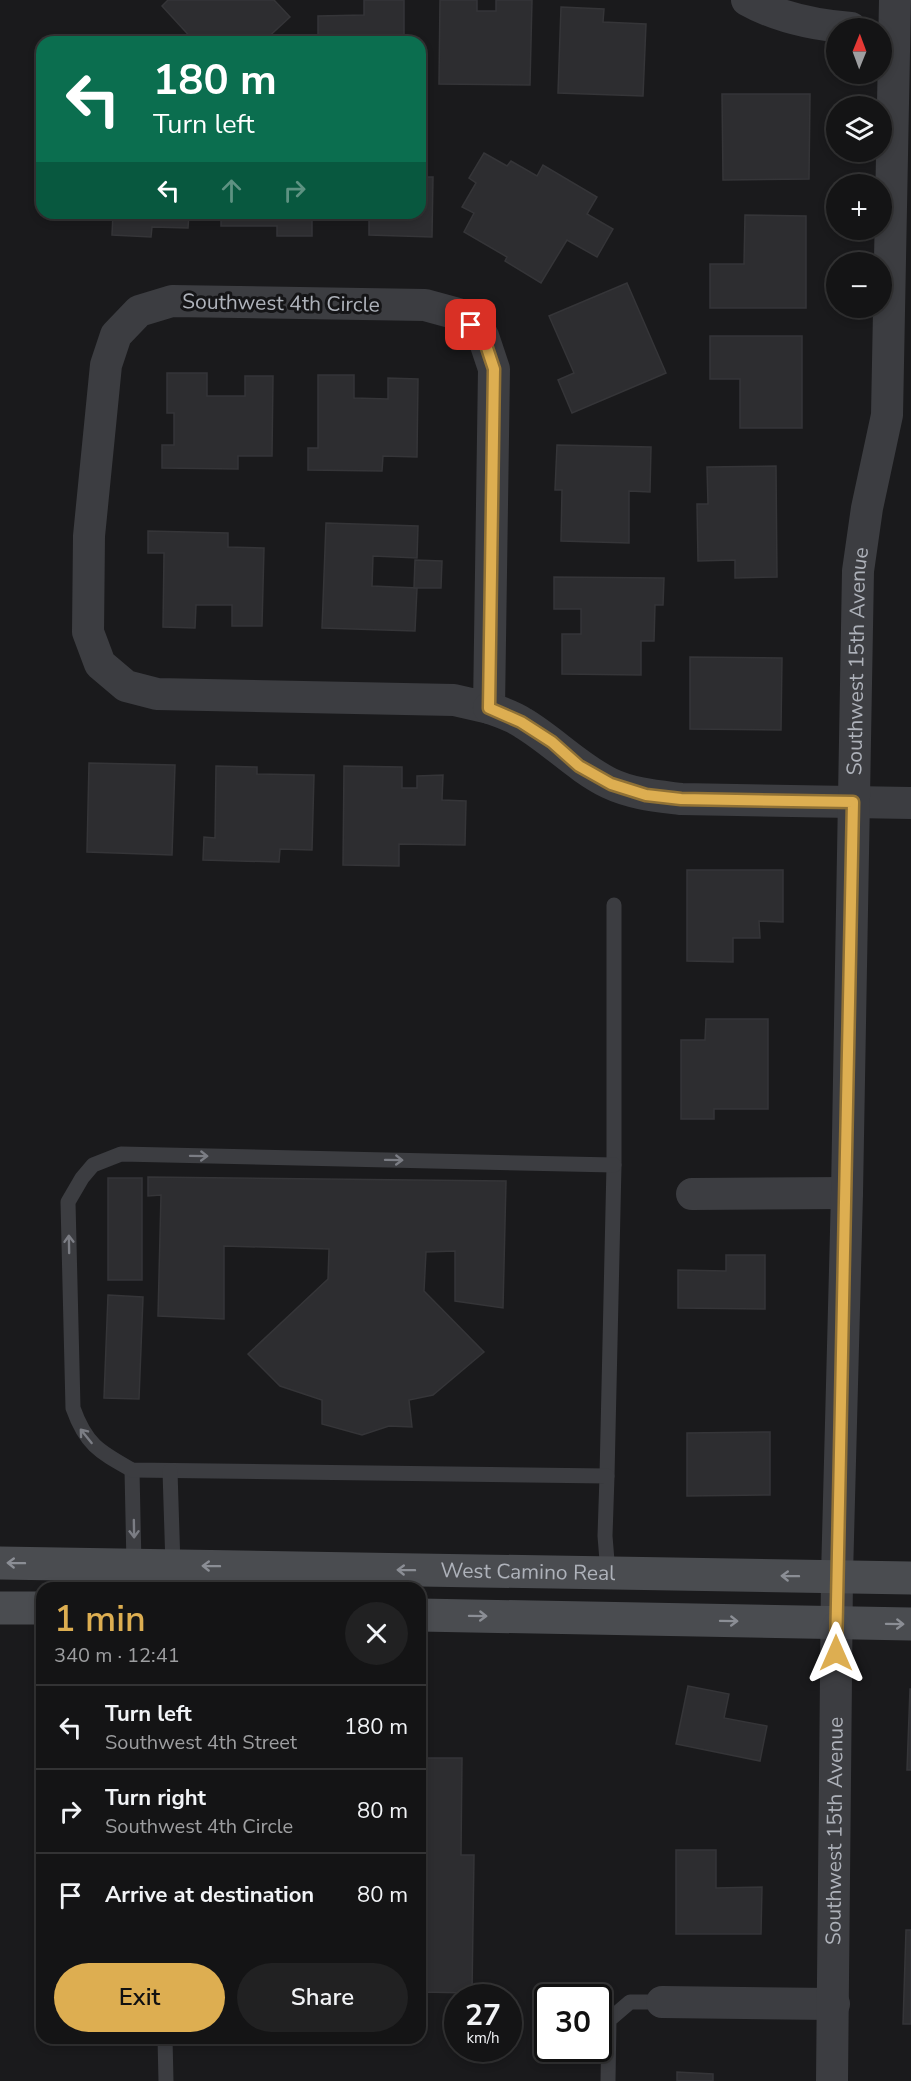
<!DOCTYPE html>
<html lang="en">
<head>
<meta charset="utf-8">
<style>
	body { margin:0; font-family:"Nunito Sans",sans-serif; background:#212122; color:#f1f3f6; height:100vh; display:flex; flex-direction:column; font-size:22px; white-space:nowrap }
	* { box-sizing:border-box; margin:0 }
	p { font-size:20px; color:#9d9ea0 }
	.icon { flex:none; width:33px; height:33px; fill:none; stroke:currentColor; stroke-width:2; stroke-linecap:round; stroke-linejoin:round }
	.map { position:relative; flex:1; overflow:hidden }
	.side { position:absolute; left:36px; top:1582px; width:390px; height:462px; display:flex; flex-direction:column; background:#141415; border-radius:18px; box-shadow:0 3px 9px #0003,0 0 0 2px #333334 }
	.side>* { flex:none }
	.top-card { position:absolute; left:36px; top:36px; width:390px; height:183px; border-radius:18px; box-shadow:0 3px 9px #0003,0 0 0 2px #333334; background:#0b6e4f; color:#fff; overflow:hidden }
	.needle { width:39px; rotate:1deg }
	.tools { position:absolute; left:826px; top:18px; display:grid; gap:12px }
	.tools a { display:grid; place-items:center; width:66px; height:66px; border-radius:50%; background:#141415; box-shadow:0 3px 9px #0003,0 0 0 2px #333334; font-size:30px }
	.speed { position:absolute; left:444px; top:1984px; display:flex; gap:12px; font-size:30px; font-weight:700; text-align:center }
	.speed>* { display:grid; place-content:center; width:78px; height:78px; border-radius:50%; background:#141415; box-shadow:0 3px 9px #0003,0 0 0 2px #333334; line-height:1 }
	.speed small { font-size:15px; font-weight:400 }
	.speed .limit { border:3px solid #111; border-radius:9px; background:#fff; color:#111 }
	.pin { position:absolute; display:grid; place-items:center; width:51px; height:51px; color:#fff; margin:-26px; border-radius:12px; box-shadow:0 3px 9px #0006 }
	.me { position:absolute; width:66px; margin:-33px; rotate:0deg; stroke-linejoin:round; filter:drop-shadow(0 0 4px #0008) }
	.turn { display:flex; align-items:center; gap:21px; height:126px; padding:0 18px; font-size:27px }
	.turn .icon { width:78px; height:78px; stroke-width:2.5 }
	.turn b { display:block; font-size:42px; line-height:51px }
	.lanes { display:flex; align-items:center; height:57px; padding:0 18px; background:#0003; justify-content:center; gap:30px; direction:ltr }
	.lanes .off { opacity:.35 }
	.round { display:grid; place-items:center; flex:none; width:63px; height:63px; border-radius:32px; background:#212122 }
	.headline { display:flex; align-items:center; justify-content:space-between; height:102px; padding:0 18px }
	h1 { font-size:36px; font-weight:600; line-height:45px; color:#ddae51 }
	.primary-button { display:flex; gap:12px; margin-top:auto; padding:12px 18px }
	.primary-button a { flex:1; height:69px; border-radius:36px; background:#ddae51; color:#111; font-size:24px; font-weight:600; line-height:69px; text-align:center }
	.primary-button a+a { background:#212122; color:#f1f3f6 }
	ul { padding:0; list-style:none }
	li { display:flex; align-items:center; gap:18px; height:84px; padding:0 18px; border-top:2px solid #333334 }
	li div { flex:1 }
	li b { display:block; font-size:22px }
	li em { font-style:normal }
	.map>svg:first-child { display:block }
	.building { fill:#2d2d30; stroke:#353538; stroke-width:1.5 }
	.lines { fill:none; stroke-linecap:round; stroke-linejoin:round }
	.lane { stroke:#3c3d41; stroke-width:15 }
	.street { stroke:#3c3d41; stroke-width:32 }
	.secondary { stroke:#4a4c50; stroke-width:33 }
	.oneway { stroke:#7b7d84 }
	.oneway2 { stroke:#8b8e95 }
	.route-casing { stroke:#907135; stroke-width:15 }
	.route { stroke:#ddae51; stroke-width:10 }
	.labels { text-anchor:middle; stroke-width:6; stroke-linejoin:round; paint-order:stroke }
	.street-label { font-size:21px; fill:#aeb2ba; stroke:#151517 }
</style>
</head>
<body>
<div class="map">
<svg width="911" height="2081" viewBox="0 0 911 2081">
	<rect width="100%" height="100%" fill="#1a1a1c"/>
	<g class="building">
		<polygon points="168,0 274,0 290,17 263,42 195,42 162,6"/>
		<polygon points="364,0 404,0 404,42 318,42 318,16 364,15"/>
		<polygon points="440,0 477,0 477,11 496,11 496,0 532,0 530,85 439,84"/>
		<polygon points="561,7 604,9 603,22 646,24 643,96 558,93"/>
		<polygon points="722,94 810,94 809,179 723,180"/>
		<polygon points="484,153 507,166 511,161 537,176 543,165 597,197 587,214 613,229 597,257 567,240 541,283 505,261 507,257 464,232 474,213 462,207 476,183 469,178"/>
		<polygon points="420,177 433,177 432,237 369,235 369,218 342,217 342,213 420,213"/>
		<polygon points="113,213 189,213 188,228 152,227 151,237 112,235"/>
		<polygon points="221,213 312,213 312,236 277,236 277,226 221,226"/>
		<polygon points="745,215 806,216 806,308 710,308 710,264 744,264"/>
		<polygon points="627,283 666,373 572,413 558,380 574,373 549,316"/>
		<polygon points="710,336 802,336 802,428 740,428 740,379 710,379"/>
		<polygon points="167,373 207,373 207,396 245,396 245,376 273,376 272,456 238,456 238,469 162,468 162,445 174,445 174,413 167,413"/>
		<polygon points="318,375 354,375 354,398 388,399 388,378 418,379 417,457 383,456 382,471 308,470 308,448 318,448"/>
		<polygon points="557,445 651,447 650,492 629,491 629,543 561,541 562,490 555,490"/>
		<polygon points="776,466 777,577 735,578 735,560 698,561 697,504 708,504 707,467"/>
		<polygon points="326,523 418,526 417,558 373,556 372,586 417,588 415,631 322,628"/>
		<polygon points="148,531 228,533 228,547 264,548 262,626 232,626 232,605 196,605 195,628 163,627 164,553 148,553"/>
		<polygon points="415,560 442,561 441,588 414,588"/>
		<polygon points="554,577 664,578 663,605 655,605 654,641 641,641 641,675 562,674 562,634 581,634 581,609 554,609"/>
		<polygon points="690,657 782,658 781,730 690,729"/>
		<polygon points="89,763 175,765 172,855 87,852"/>
		<polygon points="216,766 257,767 257,774 314,775 312,850 280,849 279,862 203,860 204,837 215,838"/>
		<polygon points="344,766 402,767 402,788 417,788 417,776 443,775 442,800 466,801 465,845 399,844 399,866 343,865"/>
		<polygon points="687,870 783,870 783,922 759,921 760,938 733,938 733,962 687,961"/>
		<polygon points="706,1019 768,1019 768,1109 714,1109 714,1119 681,1119 681,1040 705,1040"/>
		<polygon points="148,1177 506,1181 503,1308 455,1301 455,1251 426,1252 424,1291 484,1352 433,1395 409,1400 412,1427 389,1426 362,1435 322,1424 322,1400 280,1386 248,1354 328,1279 329,1249 224,1246 224,1319 158,1316 161,1195 148,1196"/>
		<rect x="108" y="1178" width="34" height="102"/>
		<polygon points="726,1255 765,1255 765,1309 678,1308 678,1270 726,1271"/>
		<polygon points="108,1295 143,1297 139,1399 104,1398"/>
		<polygon points="770,1432 770,1495 687,1496 687,1433"/>
		<polygon points="688,1686 729,1694 724,1718 767,1726 760,1761 676,1744"/>
		<polygon points="910,1689 911,1689 911,1770 907,1770"/>
		<polygon points="420,1758 462,1758 461,1855 474,1855 472,1993 421,1992 421,2009"/>
		<polygon points="676,1850 716,1850 716,1888 762,1887 761,1934 676,1934"/>
		<polygon points="906,1930 911,1930 911,2024 903,2024"/>
		<polygon points="677,2072 713,2074 713,2081 677,2081"/>
	</g>
	<g class="lines">
		<g class="lane">
			<polyline points="132,1470 134,1565 147,1588"/>
			<polyline points="607,1476 614,1165 614,905"/>
			<path d="M 608,1573 L 605,1536 L 607,1476 L 132,1470 C 100,1452 86,1445 73,1408 L 68,1202 L 82,1178 L 93,1165 L 121,1154 L 614,1165"/>
			<polyline points="166,1588 173,1566 170,1471"/>
			<polyline points="165,2038 166,2081"/>
			<polyline points="608,2081 609,2020 630,2002 662,2002"/>
		</g>
		<g class="street">
			<path d="M 747,0 C 779,18 814,25 851,28"/>
			<polygon points="172,301 425,305 458,314 483,336 494,369 489,708 454,700 157,694 126,686 100,664 88,632 89,536 106,365 116,335 139,311"/>
			<path d="M 489,708 C 500,712 513,716 523,723 C 553,741 577,767 609,783 C 632,794 657,796 681,799 L 911,803"/>
			<polyline points="692,1194 847,1193"/>
			<polyline points="662,2002 834,2004"/>
			<path id="s1" d="M 832,2081 L 837,1576 L 847,1193 L 858,571 L 867,508 L 887,415 L 895,0"/>
		</g>
		<g class="secondary">
			<path id="s2" d="M 0,1563 L 911,1578"/>
			<polyline points="0,1608 42,1608"/>
			<polyline points="420,1615 911,1624"/>
		</g>
	</g>
	<defs><path id="oneway-shaft" d="M-6 0H5M1.5-3L5.5 0L1.5 3" fill="none" stroke-width="1.6" stroke-linecap="round" stroke-linejoin="round" transform="scale(1.5)"/></defs>
	<g class="oneway">
		<use href="#oneway-shaft" transform="translate(199 1156) rotate(1)"/>
		<use href="#oneway-shaft" transform="translate(394 1160) rotate(1)"/>
		<use href="#oneway-shaft" transform="translate(69 1244) rotate(-91)"/>
		<use href="#oneway-shaft" transform="translate(86 1436) rotate(-129)"/>
		<use href="#oneway-shaft" transform="translate(134 1529) rotate(89)"/>
	</g>
	<g class="oneway2">
		<use href="#oneway-shaft" transform="translate(16 1563) rotate(-179)"/>
		<use href="#oneway-shaft" transform="translate(211 1566) rotate(-179)"/>
		<use href="#oneway-shaft" transform="translate(406 1570) rotate(-179)"/>
		<use href="#oneway-shaft" transform="translate(790 1576) rotate(-179)"/>
		<use href="#oneway-shaft" transform="translate(478 1616) rotate(1)"/>
		<use href="#oneway-shaft" transform="translate(729 1621) rotate(1)"/>
		<use href="#oneway-shaft" transform="translate(895 1624) rotate(1)"/>
	</g>
	<g class="lines">
		<defs>
			<polyline id="route" points="471,325 483,336 494,369 489,708 521,722 552,742 579,766 611,784 646,795 681,799 853,802 836,1653"/>
		</defs>
		<use href="#route" class="route-casing"/>
		<use href="#route" class="route"/>
	</g>
	<g class="labels">
		<g class="street-label">
			<text transform="translate(281 303) rotate(1)" y="7">Southwest 4th Circle</text>
			<text dy="7" stroke="none"><textPath href="#s1" startOffset="1420">Southwest 15th Avenue</textPath></text>
			<text dy="7" stroke="none"><textPath href="#s2" startOffset="528">West Camino Real</textPath></text>
			<text dy="7" stroke="none"><textPath href="#s1" startOffset="250">Southwest 15th Avenue</textPath></text>
		</g>
	</g>
</svg>
<div class="tools">
<a><svg class="needle" viewBox="-14 -14 28 28"><path d="M0-13l5 13h-10z" fill="#e53935"/><path d="M0 13l5-13h-10z" fill="#9d9ea0"/></svg></a>
<a><svg class="icon" aria-label="layers" viewBox="0 0 24 24"><path d="M12 4l9 5-9 5-9-5zM3 14l9 5 9-5"/></svg></a>
<a>+</a>
<a>−</a>
</div>
<div class="speed"><div>27<small>km/h</small></div><div class="limit">30</div></div>
<div class="pin" style="left:471px;top:325px;background:#d93025"><svg class="icon" aria-label="arrive" viewBox="0 0 24 24"><path d="M6 21V4h12l-3 4 3 4H6"/></svg></div>
<svg class="me" style="left:836px;top:1653px" viewBox="-20 -20 40 40"><path d="M0-17L14 15 0 8-14 15z" fill="#ddae51" stroke="#fff" stroke-width="4"/></svg>
<div class="top-card">
<div class="turn"><svg class="icon" aria-label="left" viewBox="0 0 24 24"><path d="M17 20v-9H6M10 6l-5 5 5 5"/></svg><div><b>180 m</b>Turn left</div></div>
<div class="lanes"><svg class="icon" aria-label="left" viewBox="0 0 24 24"><path d="M17 20v-9H6M10 6l-5 5 5 5"/></svg><svg class="icon off" aria-label="ahead" viewBox="0 0 24 24"><path d="M12 20V5M6 11l6-6 6 6"/></svg><svg class="icon off" aria-label="right" viewBox="0 0 24 24"><path d="M7 20v-9h11M14 6l5 5-5 5"/></svg></div>
</div>
<section class="side">
<div class="headline"><div><h1>1 min</h1><p>340 m · 12:41</p></div><a class="round"><svg class="icon" aria-label="close" viewBox="0 0 24 24"><path d="M6 6l12 12M18 6L6 18"/></svg></a></div>
<ul>
<li><svg class="icon" aria-label="left" viewBox="0 0 24 24"><path d="M17 20v-9H6M10 6l-5 5 5 5"/></svg><div><b>Turn left</b><p>Southwest 4th Street</p></div><em>180 m</em></li>
<li><svg class="icon" aria-label="right" viewBox="0 0 24 24"><path d="M7 20v-9h11M14 6l5 5-5 5"/></svg><div><b>Turn right</b><p>Southwest 4th Circle</p></div><em>80 m</em></li>
<li><svg class="icon" aria-label="arrive" viewBox="0 0 24 24"><path d="M6 21V4h12l-3 4 3 4H6"/></svg><div><b>Arrive at destination</b></div><em>80 m</em></li>
</ul>
<div class="primary-button"><a>Exit</a><a>Share</a></div>
</section>
</div>
</body>
</html>
